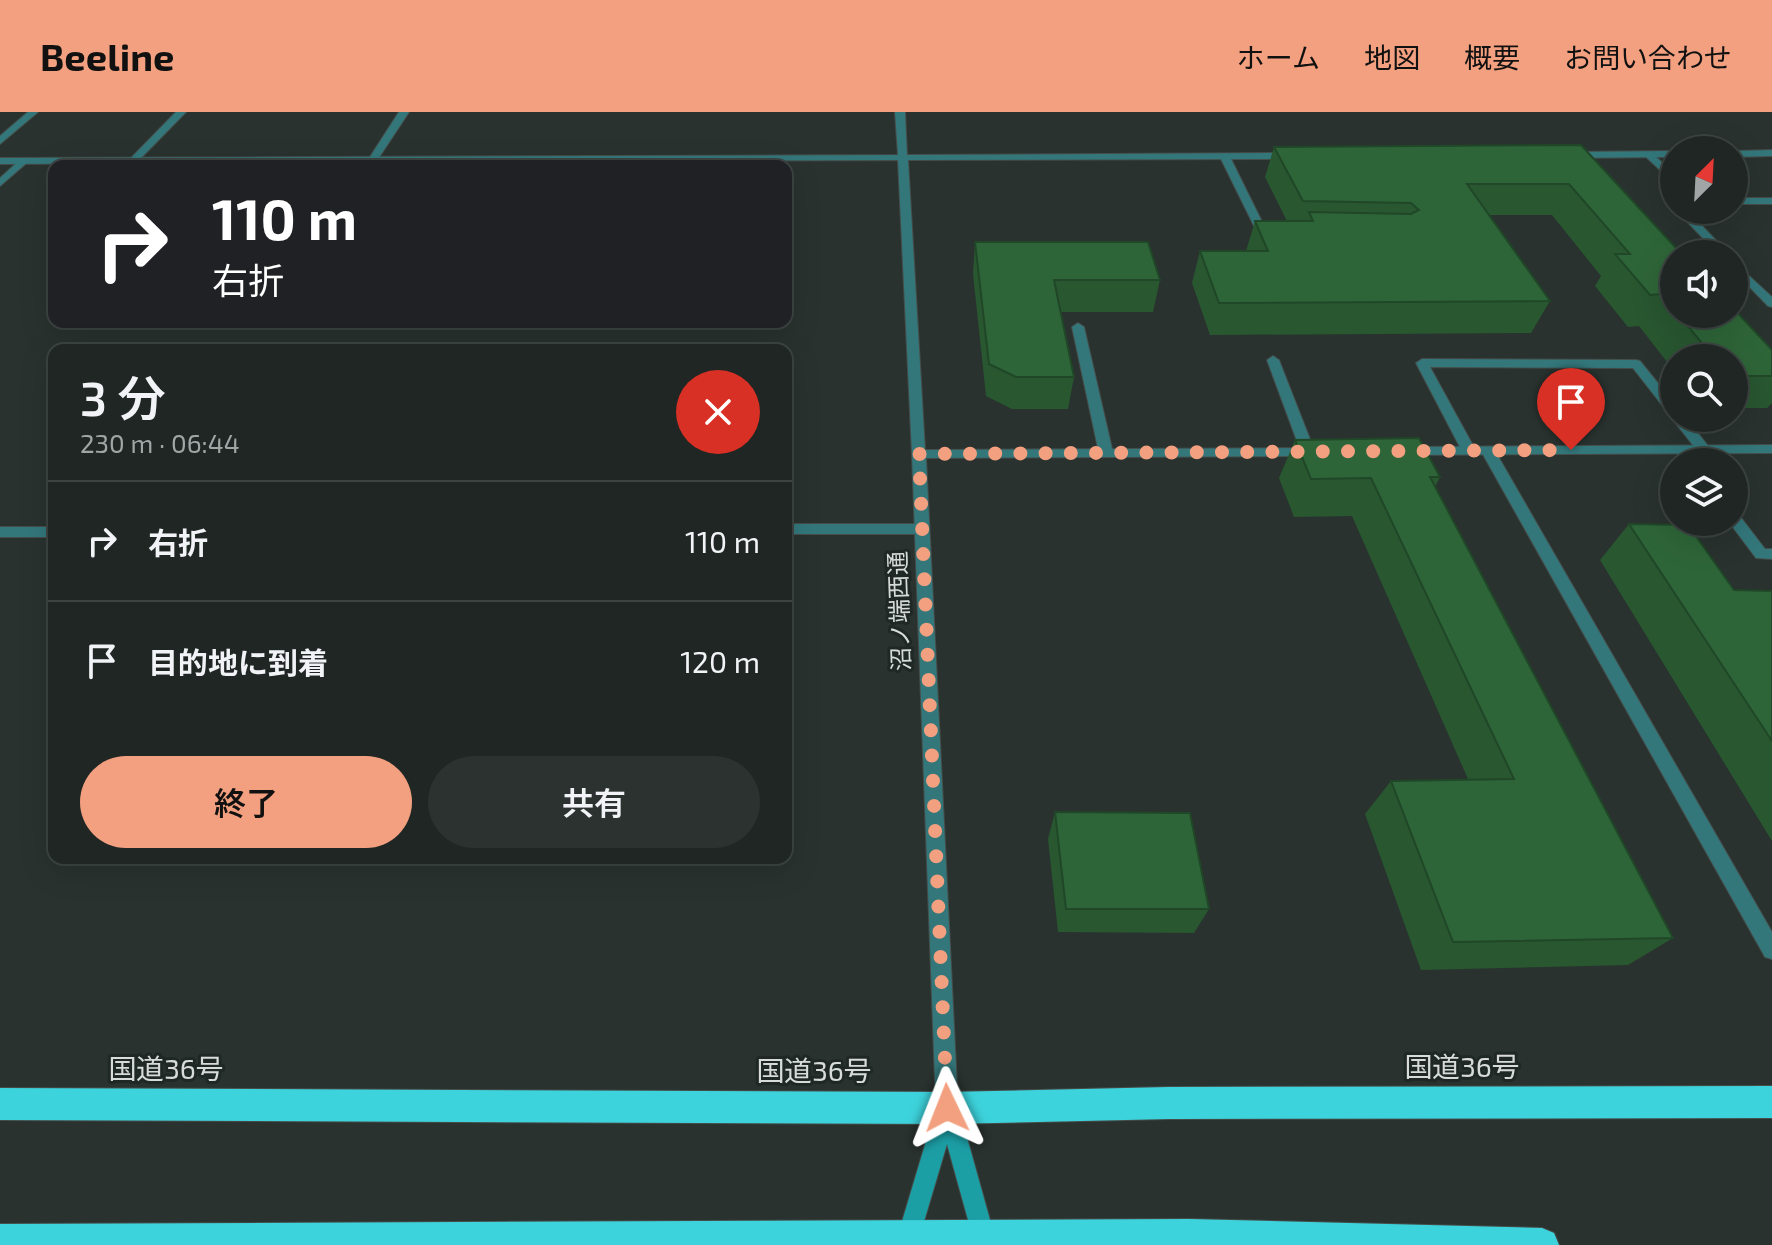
<!DOCTYPE html>
<html lang="ja">
<head>
<meta charset="utf-8">
<style>
	body { margin:0; font-family:"Exo 2","Noto Sans JP",sans-serif; background:#2c3230; color:#f1f3f6; height:100vh; display:flex; flex-direction:column; font-size:30px; white-space:nowrap }
	* { box-sizing:border-box; margin:0 }
	p { font-size:26px; color:#a1a5a6 }
	.icon { flex:none; width:44px; height:44px; fill:none; stroke:currentColor; stroke-width:2; stroke-linecap:round; stroke-linejoin:round }
	.map { position:relative; flex:1; overflow:hidden }
	.sheet { position:absolute; left:48px; top:232px; width:744px; height:520px; display:flex; flex-direction:column; background:#1f2623; border-radius:16px; box-shadow:0 8px 32px #0002,0 0 0 2px #3c4341 }
	.sheet>* { flex:none }
	.banner { position:absolute; left:48px; top:48px; width:744px; height:168px; border-radius:16px; box-shadow:0 8px 32px #0002,0 0 0 2px #3c4341; background:#202124; color:#fff; overflow:hidden }
	.needle { width:52px; rotate:24deg }
	.tools { position:absolute; left:1660px; top:24px; display:grid; gap:16px }
	.tools a { display:grid; place-items:center; width:88px; height:88px; border-radius:50%; background:#1f2623; box-shadow:0 8px 32px #0002,0 0 0 2px #3c4341; font-size:40px }
	.pin { position:absolute; display:grid; place-items:center; width:68px; height:68px; color:#fff; margin:-82px -34px; border-radius:50% 50% 50% 0; rotate:-45deg; box-shadow:0 0 8px #0007 }
	.pin .icon { rotate:45deg }
	.me { position:absolute; width:88px; margin:-44px; rotate:358deg; stroke-linejoin:round; filter:drop-shadow(0 0 6px #0008) }
	.turn { display:flex; align-items:center; gap:28px; height:168px; padding:0 32px; font-size:36px }
	.turn .icon { width:104px; height:104px; stroke-width:2.5 }
	.turn b { display:block; font-size:56px; line-height:68px }
	.round { display:grid; place-items:center; flex:none; width:84px; height:84px; border-radius:42px; background:#2c3230 }
	.head { display:flex; align-items:center; justify-content:space-between; height:136px; padding:0 32px }
	h1 { font-size:48px; font-weight:600; line-height:60px }
	.primary-button { display:flex; gap:16px; margin-top:auto; padding:16px 32px }
	.primary-button a { flex:1; height:92px; border-radius:48px; background:#f2a07f; color:#111; font-size:32px; font-weight:600; line-height:92px; text-align:center }
	.primary-button a+a { background:#2c3230; color:#f1f3f6 }
	ul { padding:0; list-style:none }
	li { display:flex; align-items:center; gap:24px; height:120px; padding:0 32px; border-top:2px solid #3c4341 }
	li div { flex:1 }
	li b { display:block; font-size:30px }
	li em { font-style:normal }
	header { display:flex; align-items:center; gap:48px; box-sizing:border-box; height:112px; padding:0 40px; background:#f2a07f; color:#111 }
	header strong { font-size:38px }
	nav { display:flex; gap:44px; margin-inline-start:auto; font-size:28px }
	.map>svg:first-child { display:block }
	.lines { fill:none; stroke-linecap:round; stroke-linejoin:round }
	.lane-casing { stroke:#454d4a; stroke-width:2 }
	.street-casing { stroke:#454d4a; stroke-width:2 }
	.secondary-casing { stroke:#454d4a; stroke-width:2 }
	.highway-casing { stroke:#454d4a; stroke-width:2 }
	.lane { fill:#33777b; fill-rule:evenodd }
	.street { fill:#33777b; fill-rule:evenodd }
	.secondary { fill:#1c9ea5; fill-rule:evenodd }
	.highway { fill:#3dd3dc; fill-rule:evenodd }
	.wall { fill:#285730 }
	.building { fill:#2e6538; stroke:#204727; stroke-width:2 }
	.route { stroke:#f2a07f; stroke-width:14; stroke-dasharray:0 25.2 }
	.labels { text-anchor:middle; stroke-width:6; stroke-linejoin:round; paint-order:stroke }
	.street-label { font-size:24px; fill:#d7dcda; stroke:#1f2825 }
	.near-street-label { font-size:28px; fill:#d7dcda; stroke:#1f2825 }
</style>
</head>
<body>
<header>
<strong>Beeline</strong>
<nav><a>ホーム</a><a>地図</a><a>概要</a><a>お問い合わせ</a></nav>
</header>
<div class="map">
<svg width="1772" height="1133" viewBox="0 0 1772 1133">
	<rect width="100%" height="100%" fill="#29322f"/>
	<g class="lines">
		<defs>
			<g id="lane">
				<polygon points="28,0 38,0 0,32 0,24"/>
				<polygon points="176,0 186,0 137,50 131,50 131,46"/>
				<polygon points="399,0 409,0 376,50 370,50 368,48"/>
				<polygon points="1645,40 1651,40 1674,62 1674,71 1645,44"/>
				<polygon points="1225,42 1230,45 1270,126 1269,128 1260,126 1220,45"/>
				<polygon points="22,46 30,48 0,74 0,66"/>
				<rect x="1734" y="86" width="38" height="6"/>
				<polygon points="1676,98 1687,98 1729,142 1718,142"/>
				<polygon points="1734,150 1772,185 1772,195 1768,194 1734,159"/>
				<polygon points="1078,211 1084,215 1113,341 1106,345 1099,341 1072,215"/>
				<polygon points="1273,244 1279,248 1315,340 1313,343 1303,343 1301,340 1267,248"/>
				<polygon points="1422,247 1636,248 1640,249 1674,291 1674,303 1669,302 1633,256 1430,255 1476,339 1469,343 1462,339 1416,251"/>
				<polygon points="1674,304 1674,306 1686,306 1709,335 1709,341 1699,341 1674,309 1673,306"/>
				<polygon points="1682,334 1687,335 1698,350 1684,350 1675,338"/>
				<polygon points="1488,335 1495,339 1772,820 1772,847 1765,845 1481,339"/>
				<polygon points="1734,401 1739,403 1765,437 1772,437 1772,447 1756,446 1729,410 1734,410"/>
				<polygon points="786,412 922,412 929,417 922,422 786,422"/>
				<rect x="0" y="415" width="54" height="10"/>
			</g>
			<g id="street">
				<polygon points="895,0 905,0 907,43 1292,41 1297,44 1292,47 908,48 925,338 1310,336 1317,340 1310,344 926,346 958,996 955,1004 947,1007 939,1004 936,996 912,342 898,48 0,52 0,46 898,43"/>
				<polygon points="1772,38 1772,44 1734,45 1734,39"/>
				<polygon points="1674,39 1674,45 1568,46 1563,43 1568,40"/>
				<polygon points="1772,333 1772,341 1405,343 1398,339 1405,335"/>
			</g>
			<polygon id="secondary" points="947,985 956,989 959,997 997,1133 975,1133 947,1032 917,1133 895,1133 936,996 939,988"/>
			<g id="highway">
				<polygon points="1772,974 1772,1006 1169,1007 947,1012 0,1008 0,976 947,980 1169,975"/>
				<polygon points="1189,1107 1542,1116 1554,1121 1559,1133 0,1133 0,1112"/>
			</g>
		</defs>
		<use href="#lane" class="lane-casing"/>
		<use href="#street" class="street-casing"/>
		<use href="#secondary" class="secondary-casing"/>
		<use href="#highway" class="highway-casing"/>
		<use href="#lane" class="lane"/>
		<use href="#street" class="street"/>
		<use href="#secondary" class="secondary"/>
		<use href="#highway" class="highway"/>
	</g>
	<g class="wall">
		<polygon points="1581,33 1674,142 1674,202 1734,202 1772,238 1772,291 1767,296 1734,296 1734,246 1674,246 1674,259 1639,214 1628,215 1595,174 1601,164 1552,103 1489,103 1550,189 1531,221 1210,223 1192,171 1200,139 1246,139 1255,109 1287,109 1265,65 1274,35"/>
		<polygon points="975,130 1160,168 1153,200 1061,200 1074,265 1068,297 1012,297 986,284 973,162"/>
		<polygon points="1295,328 1440,365 1435,375 1673,826 1628,853 1421,858 1365,702 1391,669 1468,667 1352,404 1294,405 1279,366"/>
		<polygon points="1629,412 1734,478 1772,479 1772,729 1600,448"/>
		<polygon points="1055,700 1209,797 1194,821 1058,820 1048,727"/>
	</g>
	<g class="building">
		<polygon points="1581,33 1676,136 1682,136 1687,142 1674,142 1674,198 1661,182 1650,183 1615,142 1630,142 1569,72 1467,72 1550,189 1219,191 1200,139 1268,139 1255,109 1313,109 1309,100 1411,102 1419,98 1411,91 1303,89 1274,35"/>
		<polygon points="975,130 1148,130 1160,168 1054,168 1074,265 1016,265 989,252"/>
		<polygon points="1734,197 1772,238 1772,264 1734,264 1734,246 1714,246 1678,202 1734,202"/>
		<polygon points="1419,326 1440,365 1430,365 1673,826 1453,830 1391,669 1514,667 1371,366 1311,367 1295,328"/>
		<polygon points="1629,412 1688,413 1734,478 1772,479 1772,629"/>
		<polygon points="1055,700 1190,701 1209,797 1066,797"/>
	</g>
	<g class="lines">
		<polyline class="route" points="947,996 919,342 1571,338"/>
	</g>
	<g class="labels">
		<g class="street-label">
			<text transform="translate(900 499) rotate(-92)" y="8">沼ノ端西通</text>
		</g>
		<g class="near-street-label">
			<text x="1462" y="965">国道36号</text>
			<text x="166" y="967">国道36号</text>
			<text x="814" y="969">国道36号</text>
		</g>
	</g>
</svg>
<div class="tools">
<a><svg class="needle" viewBox="-14 -14 28 28"><path d="M0-13l5 13h-10z" fill="#e53935"/><path d="M0 13l5-13h-10z" fill="#a1a5a6"/></svg></a>
<a><svg class="icon" aria-label="sound" viewBox="0 0 24 24"><path d="M4 9h4l5-4v14l-5-4H4zM17 9q2 3 0 6"/></svg></a>
<a><svg class="icon" aria-label="search" viewBox="0 0 24 24"><circle cx="10" cy="10" r="6"/><path d="M15 15l6 6"/></svg></a>
<a><svg class="icon" aria-label="layers" viewBox="0 0 24 24"><path d="M12 4l9 5-9 5-9-5zM3 14l9 5 9-5"/></svg></a>
</div>
<div class="pin" style="left:1571px;top:338px;background:#d93025"><svg class="icon" aria-label="arrive" viewBox="0 0 24 24"><path d="M6 21V4h12l-3 4 3 4H6"/></svg></div>
<svg class="me" style="left:947px;top:996px" viewBox="-20 -20 40 40"><path d="M0-17L14 15 0 8-14 15z" fill="#f2a07f" stroke="#fff" stroke-width="4"/></svg>
<div class="banner">
<div class="turn"><svg class="icon" aria-label="right" viewBox="0 0 24 24"><path d="M7 20v-9h11M14 6l5 5-5 5"/></svg><div><b>110 m</b>右折</div></div>
</div>
<section class="sheet">
<div class="head"><div><h1>3 分</h1><p>230 m · 06:44</p></div><a class="round" style="background:#d93025;color:#fff"><svg class="icon" aria-label="close" viewBox="0 0 24 24"><path d="M6 6l12 12M18 6L6 18"/></svg></a></div>
<ul>
<li><svg class="icon" aria-label="right" viewBox="0 0 24 24"><path d="M7 20v-9h11M14 6l5 5-5 5"/></svg><div><b>右折</b></div><em>110 m</em></li>
<li><svg class="icon" aria-label="arrive" viewBox="0 0 24 24"><path d="M6 21V4h12l-3 4 3 4H6"/></svg><div><b>目的地に到着</b></div><em>120 m</em></li>
</ul>
<div class="primary-button"><a>終了</a><a>共有</a></div>
</section>
</div>
</body>
</html>
